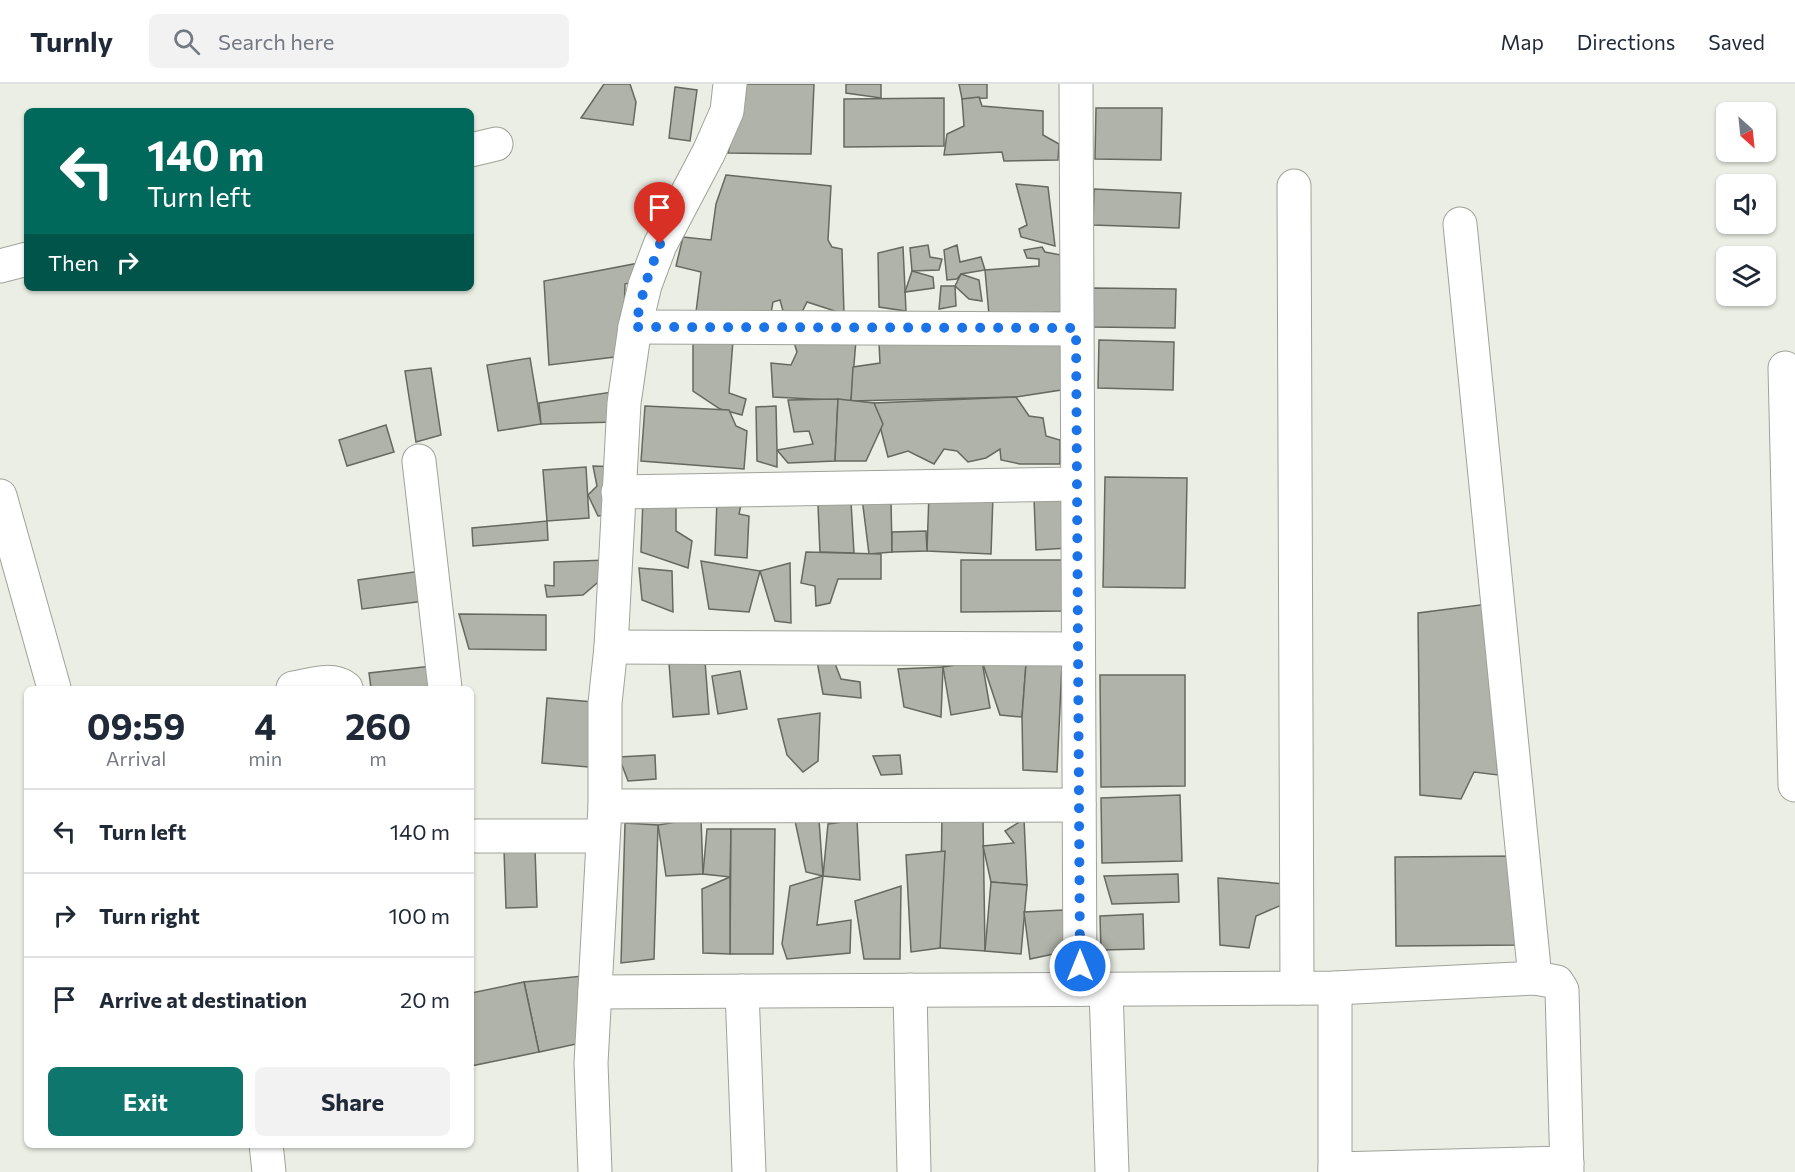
<!DOCTYPE html>
<html lang="en">
<head>
<meta charset="utf-8">
<style>
	body { margin:0; font-family:Commissioner,sans-serif; background:#f2f2f3; color:#1f2937; height:100vh; display:flex; flex-direction:column; font-size:22px; white-space:nowrap }
	* { box-sizing:border-box; margin:0 }
	p { font-size:20px; color:#747a83 }
	.icon { flex:none; width:33px; height:33px; fill:none; stroke:currentColor; stroke-width:2; stroke-linecap:round; stroke-linejoin:round }
	.map { position:relative; flex:1; overflow:hidden }
	.panel { position:absolute; left:24px; top:602px; width:450px; height:462px; display:flex; flex-direction:column; background:#fff; border-radius:9px; box-shadow:0 2px 4px #0004 }
	.panel>* { flex:none }
	.banner { position:absolute; left:24px; top:24px; width:450px; height:183px; border-radius:9px; box-shadow:0 2px 4px #0004; background:#00695c; color:#fff; overflow:hidden }
	.needle { width:39px; rotate:153deg }
	.tools { position:absolute; left:1716px; top:18px; display:grid; gap:12px }
	.tools a { display:grid; place-items:center; width:60px; height:60px; border-radius:9px; background:#fff; box-shadow:0 2px 4px #0004; font-size:30px }
	.pin { position:absolute; display:grid; place-items:center; width:51px; height:51px; color:#fff; margin:-62px -26px; border-radius:50% 50% 50% 0; rotate:-45deg; box-shadow:0 0 6px #0007 }
	.pin .icon { rotate:45deg }
	.me { position:absolute; width:66px; margin:-33px; rotate:0deg; stroke-linejoin:round; filter:drop-shadow(0 0 4px #0008) }
	.turn { display:flex; align-items:center; gap:21px; height:126px; padding:0 24px; font-size:27px }
	.turn .icon { width:78px; height:78px; stroke-width:2.5 }
	.turn b { display:block; font-size:42px; line-height:51px }
	.then { display:flex; align-items:center; height:57px; padding:0 24px; background:#0003; gap:12px; font-size:22px }
	.eta { display:flex; justify-content:space-evenly; align-items:center; height:102px; text-align:center }
	.eta b { font-size:36px; font-weight:700; line-height:42px }
	.cta { display:flex; gap:12px; margin-top:auto; padding:12px 24px }
	.cta a { flex:1; height:69px; border-radius:9px; background:#0f766e; color:#fff; font-size:24px; font-weight:700; line-height:69px; text-align:center }
	.cta a+a { background:#f2f2f3; color:#1f2937 }
	ul { padding:0; list-style:none }
	li { display:flex; align-items:center; gap:18px; height:84px; padding:0 24px; border-top:2px solid #e0e1e3 }
	li div { flex:1 }
	li b { display:block; font-size:22px }
	li em { font-style:normal }
	header { display:flex; align-items:center; gap:36px; box-sizing:border-box; height:84px; padding:0 30px; background:#fff; border-bottom:2px solid #e0e1e3 }
	header strong { font-size:28px }
	nav { display:flex; gap:33px; margin-inline-start:auto; font-size:21px }
	.search { width:420px; height:54px; background:#f2f2f3; display:flex; align-items:center; gap:15px; box-sizing:border-box; padding:0 21px; border-radius:9px; color:#747a83; font-size:22px }
	.map>svg:first-child { display:block }
	.building { fill:#afb3a9; stroke:#656960; stroke-width:1.5 }
	.lines { fill:none; stroke-linecap:round; stroke-linejoin:round }
	.minor-casing { stroke:#9ea399; stroke-width:35 }
	.minor { stroke:#fff; stroke-width:33 }
	.route { stroke:#1a73e8; stroke-width:10; stroke-dasharray:0 18 }
</style>
</head>
<body>
<header>
<strong>Turnly</strong>
<div class="search"><svg class="icon" aria-label="search" viewBox="0 0 24 24"><circle cx="10" cy="10" r="6"/><path d="M15 15l6 6"/></svg>Search here</div>
<nav><a>Map</a><a>Directions</a><a>Saved</a></nav>
</header>
<div class="map">
<svg width="1795" height="1088" viewBox="0 0 1795 1088">
	<rect width="100%" height="100%" fill="#eaeee4"/>
	<g class="building">
		<polygon points="604,0 630,0 636,18 633,41 581,34"/>
		<polygon points="745,0 814,0 811,70 728,69"/>
		<polygon points="846,0 881,0 881,14 846,9"/>
		<polygon points="959,0 987,0 987,14 962,15"/>
		<polygon points="675,3 697,6 690,57 669,54"/>
		<polygon points="979,13 982,22 1043,27 1043,51 1059,60 1058,76 1004,77 1002,68 944,71 947,50 964,42 962,15"/>
		<polygon points="944,14 944,62 844,63 844,15"/>
		<polygon points="1096,24 1162,24 1161,76 1095,75"/>
		<polygon points="726,91 831,102 828,156 832,163 842,165 844,230 807,218 802,228 783,227 780,216 773,218 771,229 696,228 701,188 676,182 683,153 711,156 716,120"/>
		<polygon points="1016,100 1048,103 1055,162 1021,153 1019,145 1027,141"/>
		<polygon points="1094,105 1181,109 1179,144 1093,141"/>
		<polygon points="928,161 930,173 942,175 939,186 912,187 910,164"/>
		<polygon points="957,161 960,178 981,173 985,186 961,190 957,195 947,196 944,166"/>
		<polygon points="903,163 906,227 879,223 878,169"/>
		<polygon points="1042,163 1045,168 1061,171 1061,228 989,231 985,186 1039,182 1039,175 1027,174 1024,166"/>
		<polygon points="639,179 639,196 625,200 623,272 549,281 544,197"/>
		<polygon points="912,187 933,193 934,204 905,208"/>
		<polygon points="961,190 979,196 982,217 969,215 955,202"/>
		<polygon points="941,202 955,202 956,222 939,225"/>
		<polygon points="1093,204 1176,205 1175,244 1092,243"/>
		<polygon points="693,243 734,243 729,309 746,315 742,331 720,325 693,307"/>
		<polygon points="793,255 856,256 851,317 773,313 771,279 791,281 797,268"/>
		<polygon points="1099,256 1174,258 1173,306 1098,304"/>
		<polygon points="879,259 1063,261 1061,306 1016,313 851,317 853,283 880,279"/>
		<polygon points="530,274 541,340 498,347 487,281"/>
		<polygon points="431,284 441,351 416,358 405,287"/>
		<polygon points="612,308 615,338 541,340 539,319"/>
		<polygon points="1016,313 1029,332 1043,334 1046,352 1060,356 1060,380 1020,380 1001,376 1000,365 986,374 968,378 957,367 944,365 934,380 908,367 888,373 874,319"/>
		<polygon points="838,315 835,377 788,379 777,366 813,360 809,347 794,348 788,316"/>
		<polygon points="838,315 874,319 883,340 866,377 835,377"/>
		<polygon points="645,322 729,326 736,342 747,347 744,385 641,377"/>
		<polygon points="776,322 777,366 777,383 757,377 756,323"/>
		<polygon points="386,341 394,368 347,382 339,356"/>
		<polygon points="593,382 620,383 619,430 598,432 588,411 597,402"/>
		<polygon points="586,383 589,434 547,437 543,386"/>
		<polygon points="1105,393 1187,394 1185,504 1103,503"/>
		<polygon points="929,409 993,411 991,470 927,467"/>
		<polygon points="1066,412 1068,464 1036,466 1034,414"/>
		<polygon points="862,414 891,415 892,468 869,470"/>
		<polygon points="643,415 676,418 676,447 692,457 688,484 641,468"/>
		<polygon points="717,415 742,416 739,430 749,432 747,474 715,471"/>
		<polygon points="851,418 854,469 820,468 818,421"/>
		<polygon points="547,437 548,456 473,462 472,444"/>
		<polygon points="926,447 927,467 892,468 892,448"/>
		<polygon points="806,468 881,470 881,495 838,495 830,519 816,522 815,502 801,499"/>
		<polygon points="607,476 604,493 583,511 547,513 545,501 554,502 554,478"/>
		<polygon points="961,476 1063,476 1063,527 961,528"/>
		<polygon points="701,477 760,487 749,528 709,525"/>
		<polygon points="790,479 791,539 775,537 760,487"/>
		<polygon points="639,484 672,487 673,528 642,516"/>
		<polygon points="421,487 424,517 362,525 358,496"/>
		<polygon points="1488,520 1498,691 1474,688 1461,715 1420,711 1418,529"/>
		<polygon points="459,530 546,531 546,566 469,565"/>
		<polygon points="705,577 709,630 673,633 669,579"/>
		<polygon points="817,577 834,577 841,595 860,598 861,614 823,610"/>
		<polygon points="982,577 990,624 951,631 943,583"/>
		<polygon points="982,577 1026,580 1022,633 1000,631"/>
		<polygon points="1026,580 1062,580 1057,688 1023,686 1022,633"/>
		<polygon points="432,582 435,604 371,604 369,589"/>
		<polygon points="943,583 941,633 904,623 898,585"/>
		<polygon points="740,587 747,625 718,630 712,592"/>
		<polygon points="1100,591 1185,591 1185,702 1101,703"/>
		<polygon points="547,614 605,619 600,684 542,679"/>
		<polygon points="820,629 818,677 803,688 787,671 778,635"/>
		<polygon points="655,671 656,695 628,697 619,673"/>
		<polygon points="900,671 902,690 881,691 873,672"/>
		<polygon points="1180,711 1182,777 1102,779 1101,714"/>
		<polygon points="942,730 983,736 985,867 940,864"/>
		<polygon points="701,734 703,790 666,792 658,741"/>
		<polygon points="1024,735 1027,801 991,798 983,762 1014,759 1005,747"/>
		<polygon points="819,736 823,792 806,788 795,737"/>
		<polygon points="857,736 860,796 823,792 828,740"/>
		<polygon points="625,739 658,741 654,875 621,879"/>
		<polygon points="707,745 731,745 730,793 703,790"/>
		<polygon points="731,745 775,745 773,870 730,870"/>
		<polygon points="535,765 537,823 506,824 504,766"/>
		<polygon points="945,767 940,864 911,868 906,771"/>
		<polygon points="1520,772 1521,861 1396,862 1395,773"/>
		<polygon points="1178,790 1179,818 1112,820 1104,792"/>
		<polygon points="823,792 817,841 851,836 850,869 787,875 782,860 790,802"/>
		<polygon points="730,793 730,870 703,869 702,805"/>
		<polygon points="1218,794 1285,800 1284,820 1256,832 1249,864 1220,861"/>
		<polygon points="991,798 1027,801 1021,870 985,867"/>
		<polygon points="901,802 900,875 864,875 855,817"/>
		<polygon points="1064,826 1068,867 1030,875 1024,828"/>
		<polygon points="1143,830 1144,865 1101,866 1100,832"/>
		<polygon points="583,892 590,957 539,968 524,898"/>
		<polygon points="524,898 539,968 471,982 471,909"/>
	</g>
	<g class="lines">
		<defs>
			<g id="minor">
				<polyline points="1076,0 1080,905"/>
				<polyline points="471,66 496,60"/>
				<polyline points="1294,102 1297,904"/>
				<polyline points="1460,140 1535,894"/>
				<polyline points="0,182 27,175"/>
				<polyline points="635,243 1076,245"/>
				<polyline points="1785,284 1795,701"/>
				<polyline points="419,377 445,604"/>
				<polyline points="618,408 1076,400"/>
				<polyline points="0,412 54,604"/>
				<polyline points="611,563 1078,565"/>
				<path d="M 293,604 C 311,601 331,593 346,604"/>
				<polyline points="605,722 1079,721"/>
				<polyline points="471,752 603,752"/>
				<polyline points="1335,904 1335,1088"/>
				<polyline points="1106,905 1112,1088"/>
				<polyline points="910,906 914,1088"/>
				<polyline points="742,907 749,1088"/>
				<polyline points="595,908 1335,904 1535,894 1557,898 1562,906 1567,1088"/>
				<polyline points="266,1060 269,1088"/>
				<polyline points="1335,1085 1567,1079"/>
				<polyline points="595,1088 591,979 605,722 605,619 611,563 624,319 635,243 645,201 660,161 709,68 727,27 730,0"/>
			</g>
		</defs>
		<use href="#minor" class="minor-casing"/>
		<use href="#minor" class="minor"/>
	</g>
	<g class="lines">
		<polyline class="route" points="660,160 645,201 635,243 1076,244 1080,882"/>
	</g>
</svg>
<div class="tools">
<a><svg class="needle" viewBox="-14 -14 28 28"><path d="M0-13l5 13h-10z" fill="#e53935"/><path d="M0 13l5-13h-10z" fill="#747a83"/></svg></a>
<a><svg class="icon" aria-label="sound" viewBox="0 0 24 24"><path d="M4 9h4l5-4v14l-5-4H4zM17 9q2 3 0 6"/></svg></a>
<a><svg class="icon" aria-label="layers" viewBox="0 0 24 24"><path d="M12 4l9 5-9 5-9-5zM3 14l9 5 9-5"/></svg></a>
</div>
<div class="pin" style="left:660px;top:160px;background:#d93025"><svg class="icon" aria-label="arrive" viewBox="0 0 24 24"><path d="M6 21V4h12l-3 4 3 4H6"/></svg></div>
<svg class="me" style="left:1080px;top:882px" viewBox="-20 -20 40 40"><circle r="17" fill="#1a73e8" stroke="#fff" stroke-width="3"/><path d="M0-11L8 9 0 5-8 9z" fill="#fff"/></svg>
<div class="banner">
<div class="turn"><svg class="icon" aria-label="left" viewBox="0 0 24 24"><path d="M17 20v-9H6M10 6l-5 5 5 5"/></svg><div><b>140 m</b>Turn left</div></div>
<div class="then">Then<svg class="icon" aria-label="right" viewBox="0 0 24 24"><path d="M7 20v-9h11M14 6l5 5-5 5"/></svg></div>
</div>
<section class="panel">
<div class="eta">
<div><b>09:59</b><p>Arrival</p></div>
<div><b>4</b><p>min</p></div>
<div><b>260</b><p>m</p></div>
</div>
<ul>
<li><svg class="icon" aria-label="left" viewBox="0 0 24 24"><path d="M17 20v-9H6M10 6l-5 5 5 5"/></svg><div><b>Turn left</b></div><em>140 m</em></li>
<li><svg class="icon" aria-label="right" viewBox="0 0 24 24"><path d="M7 20v-9h11M14 6l5 5-5 5"/></svg><div><b>Turn right</b></div><em>100 m</em></li>
<li><svg class="icon" aria-label="arrive" viewBox="0 0 24 24"><path d="M6 21V4h12l-3 4 3 4H6"/></svg><div><b>Arrive at destination</b></div><em>20 m</em></li>
</ul>
<div class="cta"><a>Exit</a><a>Share</a></div>
</section>
</div>
</body>
</html>
